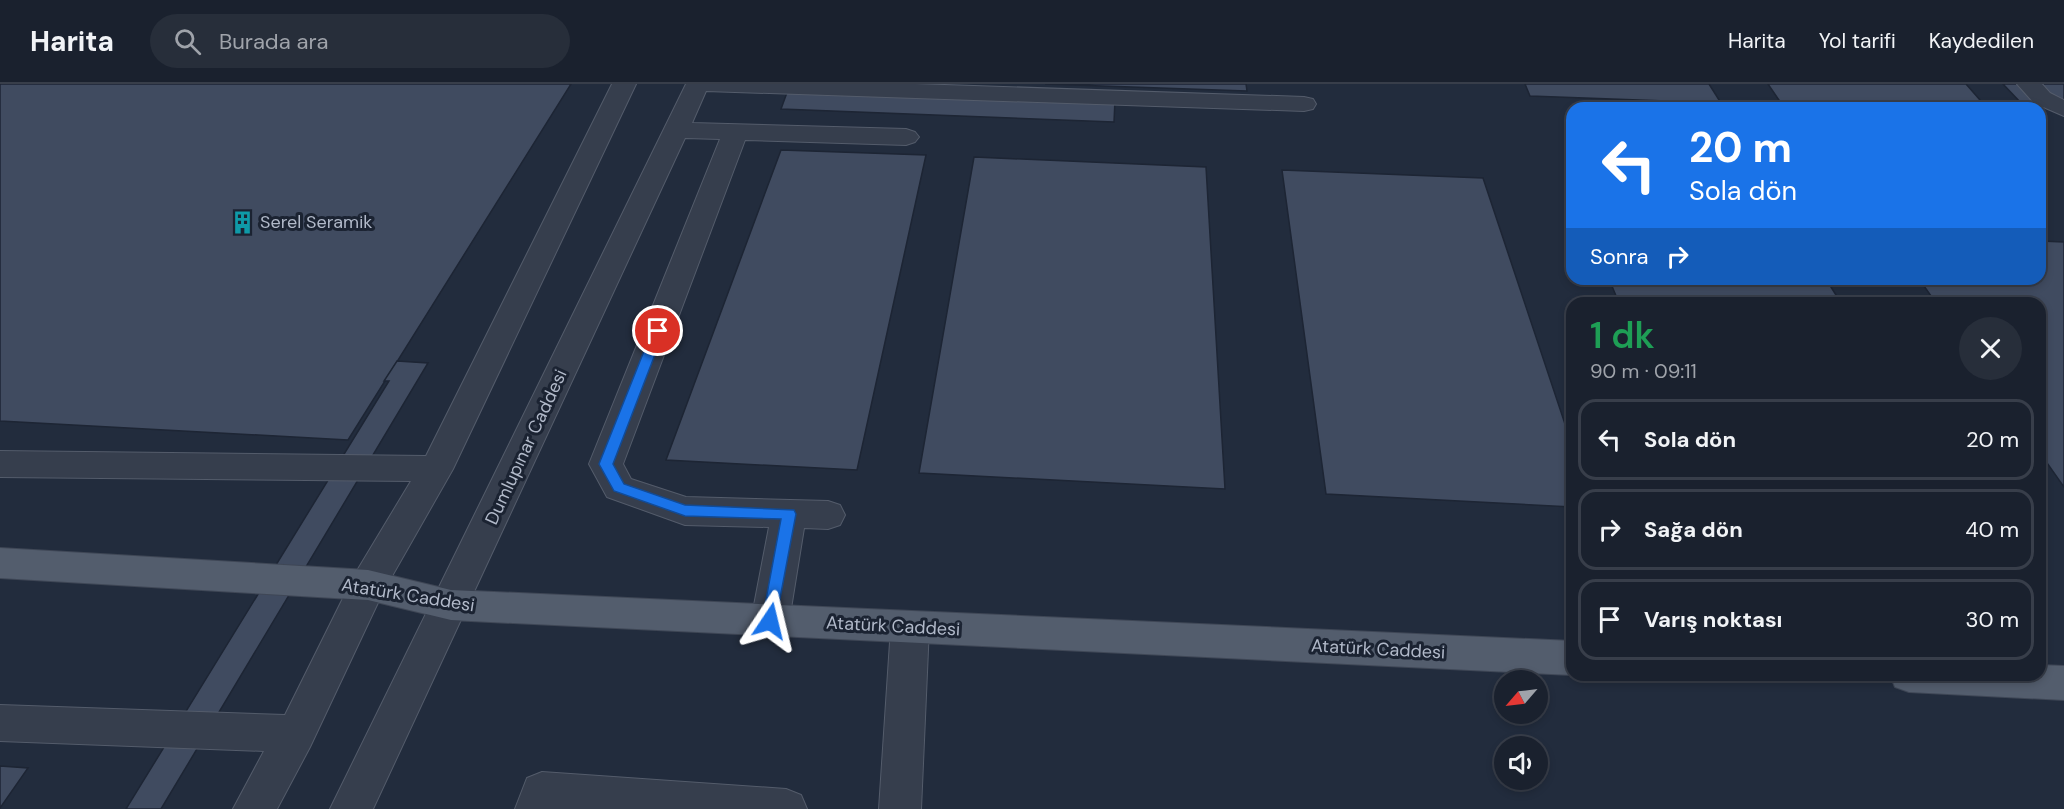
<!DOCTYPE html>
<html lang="tr">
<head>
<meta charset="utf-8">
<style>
	body { margin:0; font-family:"DM Sans",sans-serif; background:#272e3a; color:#f1f3f6; height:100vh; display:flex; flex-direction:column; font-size:22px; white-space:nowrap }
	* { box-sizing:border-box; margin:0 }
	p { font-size:20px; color:#9fa3aa }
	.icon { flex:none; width:33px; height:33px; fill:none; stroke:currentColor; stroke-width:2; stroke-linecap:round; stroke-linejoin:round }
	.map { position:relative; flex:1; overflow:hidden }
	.panel { position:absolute; left:1566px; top:213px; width:480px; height:384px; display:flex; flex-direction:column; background:#1a212e; border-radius:18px; box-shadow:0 3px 9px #0003,0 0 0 2px #383e4a }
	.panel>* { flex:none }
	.hud { position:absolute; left:1566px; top:18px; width:480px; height:183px; border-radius:18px; box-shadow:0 3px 9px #0003,0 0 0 2px #383e4a; background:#1a73e8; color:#fff; overflow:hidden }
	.needle { width:39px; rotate:242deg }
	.controls { position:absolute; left:1494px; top:586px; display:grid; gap:12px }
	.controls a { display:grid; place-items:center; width:54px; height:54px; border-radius:50%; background:#1a212e; box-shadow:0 3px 9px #0003,0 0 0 2px #383e4a; font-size:30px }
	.pin { position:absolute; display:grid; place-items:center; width:51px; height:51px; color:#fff; margin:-26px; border:3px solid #fff; border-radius:50%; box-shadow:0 2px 6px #0007 }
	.me { position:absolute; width:66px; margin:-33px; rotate:10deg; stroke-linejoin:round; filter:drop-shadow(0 0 4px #0008) }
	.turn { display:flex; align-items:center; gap:21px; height:126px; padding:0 24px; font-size:27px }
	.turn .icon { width:78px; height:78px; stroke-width:2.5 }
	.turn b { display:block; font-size:42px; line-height:51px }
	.then { display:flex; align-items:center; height:57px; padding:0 24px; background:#0003; gap:12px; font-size:22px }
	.round { display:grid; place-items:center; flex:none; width:63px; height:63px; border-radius:32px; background:#272e3a }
	.headline { display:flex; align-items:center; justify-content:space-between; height:102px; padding:0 24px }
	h1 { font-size:36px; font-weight:600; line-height:45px; color:#1e9e55 }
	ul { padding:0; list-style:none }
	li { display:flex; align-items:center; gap:18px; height:81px; margin:0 12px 9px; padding:0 12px; border:3px solid #383e4a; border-radius:18px }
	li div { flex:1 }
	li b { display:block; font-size:22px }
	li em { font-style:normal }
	header { display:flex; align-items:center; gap:36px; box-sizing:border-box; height:84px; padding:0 30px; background:#1a212e; border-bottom:2px solid #383e4a }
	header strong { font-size:28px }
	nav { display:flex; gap:33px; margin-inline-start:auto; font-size:21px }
	.search { width:420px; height:54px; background:#272e3a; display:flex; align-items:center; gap:15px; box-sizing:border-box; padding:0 21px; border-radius:33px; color:#9fa3aa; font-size:22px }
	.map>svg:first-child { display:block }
	.building { fill:#404b60; stroke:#1d2534; stroke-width:1.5 }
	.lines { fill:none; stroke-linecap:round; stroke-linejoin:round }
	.minor-casing { stroke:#545c6b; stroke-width:2 }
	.major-casing { stroke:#3f4756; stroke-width:2 }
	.minor { fill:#363e4d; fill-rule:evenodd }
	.major { fill:#535d6d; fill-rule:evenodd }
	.route { fill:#1a73e8; stroke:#114b97; stroke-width:1.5 }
	.labels { text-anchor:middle; stroke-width:6; stroke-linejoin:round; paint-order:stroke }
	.poi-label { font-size:18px; fill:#b1b9c9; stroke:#1b2332; text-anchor:start }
	.street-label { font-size:18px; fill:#b1b9c9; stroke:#1b2332 }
</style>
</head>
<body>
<header>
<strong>Harita</strong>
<div class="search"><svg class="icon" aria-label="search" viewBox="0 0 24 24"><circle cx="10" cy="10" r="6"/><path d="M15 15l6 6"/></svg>Burada ara</div>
<nav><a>Harita</a><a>Yol tarifi</a><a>Kaydedilen</a></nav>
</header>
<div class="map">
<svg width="2064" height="725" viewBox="0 0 2064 725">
	<rect width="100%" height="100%" fill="#222c3d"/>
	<g class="building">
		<polygon points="0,0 571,0 348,356 0,337"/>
		<polygon points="1045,0 1246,0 1247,7"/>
		<polygon points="1525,0 1709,0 1721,19 1530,12"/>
		<polygon points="1768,0 1966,0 1987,24 1783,22"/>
		<polygon points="2003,0 2064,0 2064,22 2022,20"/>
		<polygon points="789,3 1115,16 1114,38 781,25"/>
		<polygon points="781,66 926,71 857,386 666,376"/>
		<polygon points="974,73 1206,83 1225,405 919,389"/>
		<polygon points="1282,86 1483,94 1572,361 1572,423 1326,410"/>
		<polygon points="2040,157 2064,158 2064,403 2040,369 2040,219 1936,219 1919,195 2040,195"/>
		<polygon points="1609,195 1826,195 1841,219 1619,219"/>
		<polygon points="397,277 428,279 161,725 126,725 389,297 384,297"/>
		<polygon points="0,682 28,684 0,724"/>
	</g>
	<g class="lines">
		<defs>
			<g id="minor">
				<polygon points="612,0 636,0 453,385 383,508 310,663 277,725 233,725 264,667 0,657 0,621 285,631 355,490 411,397 0,393 0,367 426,372"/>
				<polygon points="686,0 915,0 1304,13 1313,15 1316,20 1313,25 1304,27 706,7 692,39 906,45 915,48 919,53 915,58 906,61 745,56 623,380 631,395 686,413 828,417 840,421 845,431 840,441 828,445 804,444 789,537 783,548 770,553 757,548 751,537 769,443 685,441 607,413 589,380 720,55 685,54 373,725 330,725"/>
				<polygon points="2017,0 2042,0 2050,9 2064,16 2064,32 2034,19"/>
				<polygon points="910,527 923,532 929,543 921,725 879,725 891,543 897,532"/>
				<polygon points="542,688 786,705 801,711 807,725 515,725 527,694"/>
			</g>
			<g id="major">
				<polygon points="0,464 368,486 451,506 1572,557 1572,591 451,536 368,516 0,494"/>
				<polygon points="2040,581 2064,582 2064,616 1909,608 1895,603 1890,591 2040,591"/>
			</g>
		</defs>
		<use href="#minor" class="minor-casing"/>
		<use href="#major" class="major-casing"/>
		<use href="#minor" class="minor"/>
		<use href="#major" class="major"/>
	</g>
	<polygon class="route" points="658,243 664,247 613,380 624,400 685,421 794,426 796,430 775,541 770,543 764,541 762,537 781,435 685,432 614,407 599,380 652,247"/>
	<defs>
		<symbol id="building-bare" viewBox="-9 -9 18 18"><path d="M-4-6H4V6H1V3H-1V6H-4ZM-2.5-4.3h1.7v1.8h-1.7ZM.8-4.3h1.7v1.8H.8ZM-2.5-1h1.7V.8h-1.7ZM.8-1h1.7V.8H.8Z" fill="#0f9aa8" stroke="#1b2332" stroke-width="2.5" paint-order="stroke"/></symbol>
	</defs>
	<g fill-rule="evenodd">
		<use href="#building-bare" x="226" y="122" width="33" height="33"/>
	</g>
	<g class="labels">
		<g class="poi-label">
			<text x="260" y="144">Serel Seramik</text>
		</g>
		<g class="street-label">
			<text transform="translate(526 363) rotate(-65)" y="6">Dumlupınar Caddesi</text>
			<text transform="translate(408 511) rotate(9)" y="6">Atatürk Caddesi</text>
			<text transform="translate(893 542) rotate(3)" y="6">Atatürk Caddesi</text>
			<text transform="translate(1378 565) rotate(3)" y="6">Atatürk Caddesi</text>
		</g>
	</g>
</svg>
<div class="controls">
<a><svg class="needle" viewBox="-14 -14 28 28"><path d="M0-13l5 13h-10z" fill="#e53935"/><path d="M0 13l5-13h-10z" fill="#9fa3aa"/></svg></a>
<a><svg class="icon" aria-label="sound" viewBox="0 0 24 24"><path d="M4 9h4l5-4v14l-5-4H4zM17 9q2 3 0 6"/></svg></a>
</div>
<div class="pin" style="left:658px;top:247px;background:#d93025"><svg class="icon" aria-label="arrive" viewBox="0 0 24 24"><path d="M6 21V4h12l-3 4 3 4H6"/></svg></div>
<svg class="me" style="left:770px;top:537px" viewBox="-20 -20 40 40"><path d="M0-17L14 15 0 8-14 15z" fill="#1a73e8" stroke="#fff" stroke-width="4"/></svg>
<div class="hud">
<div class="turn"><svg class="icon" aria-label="left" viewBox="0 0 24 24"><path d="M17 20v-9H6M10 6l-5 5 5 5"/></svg><div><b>20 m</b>Sola dön</div></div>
<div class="then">Sonra<svg class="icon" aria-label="right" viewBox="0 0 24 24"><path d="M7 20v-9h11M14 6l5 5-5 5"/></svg></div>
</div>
<section class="panel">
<div class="headline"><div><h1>1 dk</h1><p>90 m · 09:11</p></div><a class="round"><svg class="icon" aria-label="close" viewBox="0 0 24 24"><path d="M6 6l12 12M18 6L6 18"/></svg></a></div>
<ul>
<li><svg class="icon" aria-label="left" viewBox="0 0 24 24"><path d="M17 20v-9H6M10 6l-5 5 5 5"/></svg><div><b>Sola dön</b></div><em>20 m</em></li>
<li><svg class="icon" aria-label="right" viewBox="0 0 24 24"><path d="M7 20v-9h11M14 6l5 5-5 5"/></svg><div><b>Sağa dön</b></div><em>40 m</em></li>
<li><svg class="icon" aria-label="arrive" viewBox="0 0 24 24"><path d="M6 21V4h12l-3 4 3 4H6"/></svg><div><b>Varış noktası</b></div><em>30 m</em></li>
</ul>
</section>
</div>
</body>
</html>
